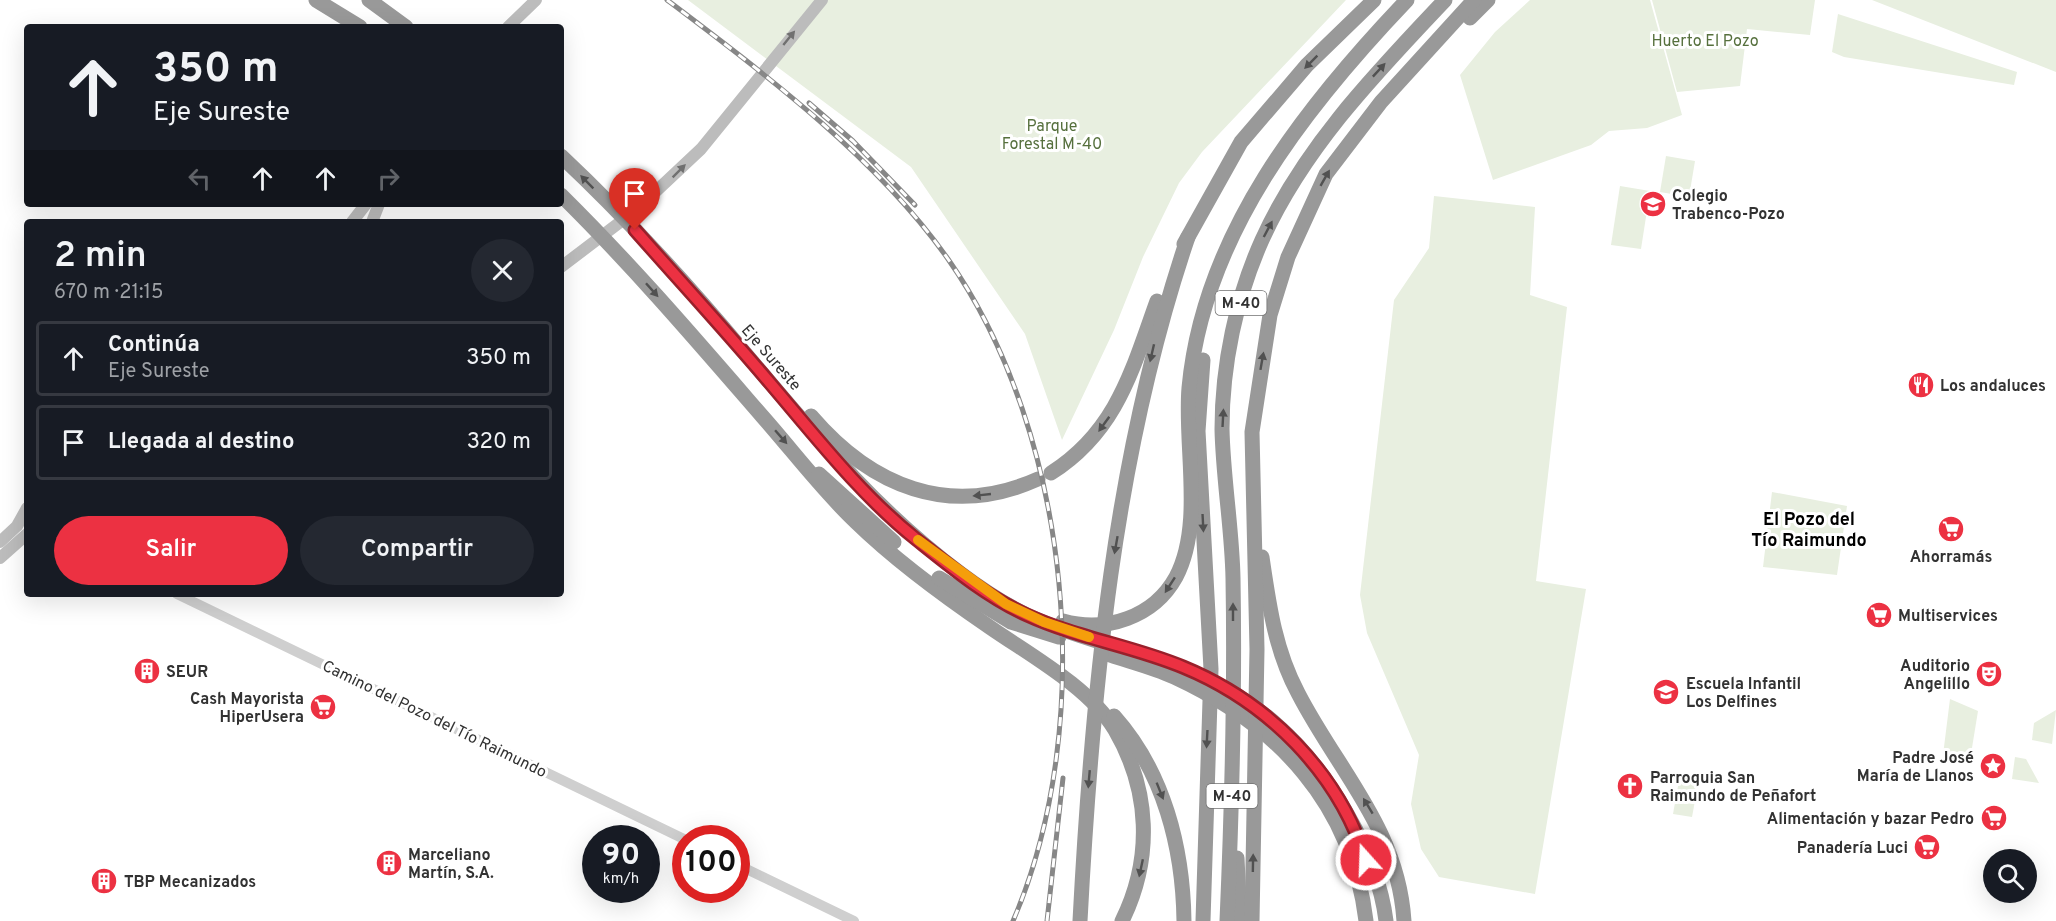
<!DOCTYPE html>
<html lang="es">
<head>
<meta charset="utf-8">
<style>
	body { margin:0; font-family:Overpass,sans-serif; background:#242831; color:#f1f3f6; height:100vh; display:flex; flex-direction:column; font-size:22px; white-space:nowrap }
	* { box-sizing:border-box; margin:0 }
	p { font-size:20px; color:#9ea1a6 }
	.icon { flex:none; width:33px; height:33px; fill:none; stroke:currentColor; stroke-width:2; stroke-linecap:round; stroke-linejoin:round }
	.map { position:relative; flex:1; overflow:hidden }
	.sheet { position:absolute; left:24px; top:219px; width:540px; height:378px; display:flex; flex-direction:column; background:#171b24; border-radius:6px; box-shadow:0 6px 24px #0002 }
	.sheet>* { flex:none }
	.guide { position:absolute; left:24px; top:24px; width:540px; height:183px; border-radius:6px; box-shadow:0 6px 24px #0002; background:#171b24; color:#f1f3f6; overflow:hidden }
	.buttons { position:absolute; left:1983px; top:849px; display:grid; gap:12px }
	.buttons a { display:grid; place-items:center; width:54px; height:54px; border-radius:50%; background:#171b24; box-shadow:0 6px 24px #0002; font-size:30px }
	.speed { position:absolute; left:582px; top:825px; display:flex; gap:12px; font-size:30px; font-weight:700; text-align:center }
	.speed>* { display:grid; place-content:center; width:78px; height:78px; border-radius:50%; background:#171b24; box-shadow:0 6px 24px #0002; line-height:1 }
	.speed small { font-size:15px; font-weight:400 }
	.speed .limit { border:9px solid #d22; background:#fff; color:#111 }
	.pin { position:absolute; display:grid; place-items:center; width:51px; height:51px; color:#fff; margin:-62px -26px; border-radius:50% 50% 50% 0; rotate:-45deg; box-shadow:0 0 6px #0007 }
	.pin .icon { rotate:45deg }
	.me { position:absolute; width:66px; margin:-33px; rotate:340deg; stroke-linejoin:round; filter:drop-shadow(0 0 4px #0008) }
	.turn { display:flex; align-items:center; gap:21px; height:126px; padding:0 30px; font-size:27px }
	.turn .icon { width:78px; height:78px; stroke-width:2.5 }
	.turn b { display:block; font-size:42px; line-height:51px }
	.lanes { display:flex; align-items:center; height:57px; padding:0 30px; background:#0003; justify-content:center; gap:30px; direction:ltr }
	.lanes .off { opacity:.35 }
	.round { display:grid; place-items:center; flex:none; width:63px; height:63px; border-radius:32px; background:#242831 }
	.head { display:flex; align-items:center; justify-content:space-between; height:102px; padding:0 30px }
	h1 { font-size:36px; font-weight:600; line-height:45px }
	.cta { display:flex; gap:12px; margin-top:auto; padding:12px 30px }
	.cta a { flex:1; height:69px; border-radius:36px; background:#ec3142; color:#fff; font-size:24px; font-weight:600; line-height:69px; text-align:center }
	.cta a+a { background:#242831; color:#f1f3f6 }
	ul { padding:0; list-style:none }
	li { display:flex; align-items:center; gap:18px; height:75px; margin:0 12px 9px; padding:0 18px; border:3px solid #363941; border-radius:6px }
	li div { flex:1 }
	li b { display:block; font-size:22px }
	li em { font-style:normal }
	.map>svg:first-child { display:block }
	.green { fill:#e8efe0 }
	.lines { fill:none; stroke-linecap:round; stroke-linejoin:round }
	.tertiary { stroke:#cfcfcf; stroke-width:10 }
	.secondary { stroke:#bcbcbc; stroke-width:12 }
	.motorway { stroke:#999; stroke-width:15 }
	.rail-casing { stroke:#878787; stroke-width:5 }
	.rail { stroke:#fff; stroke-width:3; stroke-dasharray:9; stroke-linecap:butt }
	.oneway { fill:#707070 }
	.oneway2 { fill:#515151 }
	.route-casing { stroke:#99202b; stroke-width:15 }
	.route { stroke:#ec3142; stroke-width:10 }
	.slow { stroke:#f59e0b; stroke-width:10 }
	.labels { text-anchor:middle; stroke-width:6; stroke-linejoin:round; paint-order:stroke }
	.shield { fill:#fff; stroke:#707070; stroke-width:1.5 }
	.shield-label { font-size:15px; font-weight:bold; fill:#323232 }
	.park-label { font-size:16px; fill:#56703d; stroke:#fff }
	.poi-label { font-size:16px; font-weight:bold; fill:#323232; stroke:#fff; text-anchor:start }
	.street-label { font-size:16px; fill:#323232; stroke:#fff }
	.neighbourhood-label { font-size:18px; font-weight:bold; fill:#000; stroke:#fff }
</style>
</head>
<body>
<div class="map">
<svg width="2056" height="921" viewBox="0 0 2056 921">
	<rect width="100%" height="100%" fill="#fff"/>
	<g class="green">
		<polygon points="688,0 1346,0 1202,152 1179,183 1143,257 1114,330 1062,440 1025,334 911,167"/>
		<polygon points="1530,0 1650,0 1682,115 1647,128 1609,131 1591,145 1493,180 1460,75 1495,32"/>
		<polygon points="1652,0 1815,0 1810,35 1747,29 1740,86 1677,92"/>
		<polygon points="1872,0 2056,0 2056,72"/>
		<polygon points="1838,14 2017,72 2014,85 1844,57 1832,52"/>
		<polygon points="1666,156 1695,161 1689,197 1660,192"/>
		<polygon points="1620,186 1650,191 1641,249 1611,245"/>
		<polygon points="1434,196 1535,207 1530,295 1567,307 1536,581 1586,589 1535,894 1439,877 1421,849 1411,804 1419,755 1367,633 1360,595 1394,300 1429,248"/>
		<polygon points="1772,492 1847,506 1837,575 1763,567"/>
		<polygon points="1950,699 1978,711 1970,760 1942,763"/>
		<polygon points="2056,710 2052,744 2032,740 2034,723"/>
		<polygon points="2015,757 2026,759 2039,783 2012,779"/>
		<polygon points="1680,775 1699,779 1692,817 1673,814"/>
	</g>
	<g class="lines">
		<g class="tertiary">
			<polyline points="177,594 686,840"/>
			<polyline points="736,864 854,921"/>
		</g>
		<g class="secondary">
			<polyline points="508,27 536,0"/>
			<polyline points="352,222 366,204"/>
			<polyline points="372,222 379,204"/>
			<polyline points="561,267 636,210 701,149 822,0"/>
			<polyline points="0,542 17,526 27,508"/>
			<polyline points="0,558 27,534"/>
		</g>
		<g class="motorway">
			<polyline points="316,0 360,27"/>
			<polyline points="369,0 406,27"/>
			<polyline points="1470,18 1488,0"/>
			<path d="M 561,156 C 626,217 687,284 744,352 C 812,432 875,510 960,573 C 984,591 1011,609 1040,621 C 1123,655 1208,662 1278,726 C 1328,770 1378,854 1386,921"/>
			<path d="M 561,195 C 632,265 697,341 762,416 C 793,451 822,490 856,522 C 897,562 944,596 991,628 C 1030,655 1090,688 1115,730 C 1150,790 1153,858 1122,921"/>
			<polyline points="1184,244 1241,142 1307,65 1374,0"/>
			<polyline points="1203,360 1198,431 1211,669 1203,921"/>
			<path d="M 811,416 C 871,486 949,519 1038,479"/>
			<path d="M 1051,473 C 1117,431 1132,370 1157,301"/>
			<polyline points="819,474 894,542"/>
			<path d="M 1262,557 C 1269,605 1275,650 1298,693 C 1338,771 1398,828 1404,921"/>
			<polyline points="939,578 1011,622 1059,637"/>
			<path d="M 1063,621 C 1106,633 1154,617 1176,577 C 1204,524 1184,446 1189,388 C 1203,235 1305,107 1407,0"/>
			<path d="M 1104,653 C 1127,661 1152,667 1174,677 C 1278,725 1352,804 1366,921"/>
			<path d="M 1114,716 C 1164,772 1183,848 1184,921"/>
			<polyline points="1237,858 1240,921"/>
			<path d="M 1080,921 C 1092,693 1114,455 1188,237"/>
			<path d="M 1227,921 C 1232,806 1235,692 1233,578 C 1232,528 1223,478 1222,429 C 1222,365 1236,298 1262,240 C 1304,147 1376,73 1445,0"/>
			<polyline points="1252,921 1257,649 1252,432 1270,315 1288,257 1326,174 1381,102 1474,0"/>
		</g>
		<defs>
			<g id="rail">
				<path d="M 667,0 C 765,74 877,158 948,259 C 1072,436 1098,724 1013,921"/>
				<polyline points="809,103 853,141 915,205"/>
				<polyline points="1047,921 1063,778"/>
			</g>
		</defs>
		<use href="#rail" class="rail-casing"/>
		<use href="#rail" class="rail"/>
	</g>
	<defs><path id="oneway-solid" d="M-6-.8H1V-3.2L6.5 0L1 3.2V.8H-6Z" transform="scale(1.5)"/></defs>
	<g class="oneway">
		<use href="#oneway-solid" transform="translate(789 38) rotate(-51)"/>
		<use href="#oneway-solid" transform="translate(679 171) rotate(-45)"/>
	</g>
	<g class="oneway2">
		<use href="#oneway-solid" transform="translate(1311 62) rotate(135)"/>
		<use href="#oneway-solid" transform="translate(1379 70) rotate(-47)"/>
		<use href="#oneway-solid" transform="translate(1325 178) rotate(-60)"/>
		<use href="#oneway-solid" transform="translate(587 182) rotate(-135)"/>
		<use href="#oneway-solid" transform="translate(1268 229) rotate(-62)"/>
		<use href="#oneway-solid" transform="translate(652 290) rotate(48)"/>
		<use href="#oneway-solid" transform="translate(1152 353) rotate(103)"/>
		<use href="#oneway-solid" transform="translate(1262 361) rotate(-80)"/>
		<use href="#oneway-solid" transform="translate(1223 418) rotate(-87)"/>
		<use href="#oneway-solid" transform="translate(1104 424) rotate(126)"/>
		<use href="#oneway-solid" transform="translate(781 437) rotate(49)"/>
		<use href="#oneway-solid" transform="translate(982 495) rotate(174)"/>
		<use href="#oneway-solid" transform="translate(1203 523) rotate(87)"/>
		<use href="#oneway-solid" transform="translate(1116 545) rotate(100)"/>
		<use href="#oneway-solid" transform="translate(1170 585) rotate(123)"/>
		<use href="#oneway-solid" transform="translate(1233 612) rotate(-90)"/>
		<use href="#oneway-solid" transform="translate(1207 739) rotate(93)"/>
		<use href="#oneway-solid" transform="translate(1089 779) rotate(95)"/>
		<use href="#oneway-solid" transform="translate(1160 791) rotate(68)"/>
		<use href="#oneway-solid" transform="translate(1368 806) rotate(-121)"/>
		<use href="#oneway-solid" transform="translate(1253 863) rotate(-89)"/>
		<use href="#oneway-solid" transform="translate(1141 868) rotate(102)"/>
	</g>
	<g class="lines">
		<defs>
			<path id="route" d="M 635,230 C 680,281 726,331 770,383 C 816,437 861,495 916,539 C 951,567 987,597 1027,615 C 1077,638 1133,646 1183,667 C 1268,702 1338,772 1366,860"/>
		</defs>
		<use href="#route" class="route-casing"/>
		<use href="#route" class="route"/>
		<polyline class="slow" points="918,540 1006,604 1044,622 1089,637"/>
	</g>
	<defs>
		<symbol id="school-disc" viewBox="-11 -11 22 22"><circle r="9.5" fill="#ec3142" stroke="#fff"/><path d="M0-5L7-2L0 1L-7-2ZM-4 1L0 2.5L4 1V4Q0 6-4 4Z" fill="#fff"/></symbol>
		<symbol id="restaurant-disc" viewBox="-11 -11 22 22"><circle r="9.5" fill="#ec3142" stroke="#fff"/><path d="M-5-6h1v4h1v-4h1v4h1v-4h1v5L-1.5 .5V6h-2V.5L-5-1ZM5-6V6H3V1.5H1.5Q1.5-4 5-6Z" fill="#fff"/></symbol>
		<symbol id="supermarket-disc" viewBox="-11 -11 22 22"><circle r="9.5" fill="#ec3142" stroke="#fff"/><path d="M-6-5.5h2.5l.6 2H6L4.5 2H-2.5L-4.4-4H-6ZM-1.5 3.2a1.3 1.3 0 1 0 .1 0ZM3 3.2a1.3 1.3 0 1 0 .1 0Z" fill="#fff"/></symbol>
		<symbol id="building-disc" viewBox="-11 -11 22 22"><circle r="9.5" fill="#ec3142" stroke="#fff"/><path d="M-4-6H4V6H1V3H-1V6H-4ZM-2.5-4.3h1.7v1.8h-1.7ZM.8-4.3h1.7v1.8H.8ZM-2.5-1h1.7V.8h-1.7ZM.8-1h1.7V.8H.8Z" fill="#fff"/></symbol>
		<symbol id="theatre-disc" viewBox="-11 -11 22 22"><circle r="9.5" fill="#ec3142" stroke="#fff"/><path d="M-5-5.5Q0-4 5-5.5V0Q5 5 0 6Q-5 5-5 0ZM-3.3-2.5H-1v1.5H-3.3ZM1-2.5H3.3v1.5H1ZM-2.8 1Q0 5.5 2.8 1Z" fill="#fff"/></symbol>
		<symbol id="sight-disc" viewBox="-11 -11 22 22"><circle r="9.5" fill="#ec3142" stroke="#fff"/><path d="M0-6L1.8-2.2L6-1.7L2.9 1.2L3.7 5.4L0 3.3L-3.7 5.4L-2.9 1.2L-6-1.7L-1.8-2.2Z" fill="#fff"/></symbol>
		<symbol id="church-disc" viewBox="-11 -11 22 22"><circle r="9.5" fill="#ec3142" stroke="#fff"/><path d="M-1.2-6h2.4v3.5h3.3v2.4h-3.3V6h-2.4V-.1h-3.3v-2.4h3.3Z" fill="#fff"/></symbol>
	</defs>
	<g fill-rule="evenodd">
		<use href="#school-disc" x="1638" y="189" width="30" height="30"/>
		<use href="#restaurant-disc" x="1906" y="370" width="30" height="30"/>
		<use href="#supermarket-disc" x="1936" y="514" width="30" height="30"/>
		<use href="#supermarket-disc" x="1864" y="600" width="30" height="30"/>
		<use href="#building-disc" x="132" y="656" width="30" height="30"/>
		<use href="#theatre-disc" x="1974" y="659" width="30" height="30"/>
		<use href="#school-disc" x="1651" y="677" width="30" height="30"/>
		<use href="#supermarket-disc" x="308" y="692" width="30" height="30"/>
		<use href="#sight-disc" x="1978" y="751" width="30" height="30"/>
		<use href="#church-disc" x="1615" y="771" width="30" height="30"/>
		<use href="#supermarket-disc" x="1979" y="803" width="30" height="30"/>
		<use href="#supermarket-disc" x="1912" y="832" width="30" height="30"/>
		<use href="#building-disc" x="374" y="848" width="30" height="30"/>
		<use href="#building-disc" x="89" y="866" width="30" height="30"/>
	</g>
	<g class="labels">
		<g class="shield">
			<rect x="1215.5" y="291" width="51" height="24" rx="4.5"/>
			<rect x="1206.5" y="784" width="51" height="24" rx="4.5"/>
		</g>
		<g class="shield-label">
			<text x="1241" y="308">M-40</text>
			<text x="1232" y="801">M-40</text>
		</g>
		<g class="park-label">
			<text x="1705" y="46">Huerto El Pozo</text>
			<text x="1052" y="131">Parque<tspan x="1052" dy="18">Forestal M-40</tspan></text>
		</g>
		<g class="poi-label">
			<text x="1672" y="201">Colegio<tspan x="1672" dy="18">Trabenco-Pozo</tspan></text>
			<text x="1940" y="391">Los andaluces</text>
			<text x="1951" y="562" text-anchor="middle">Ahorramás</text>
			<text x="1898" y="621">Multiservices</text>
			<text x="1970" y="671" text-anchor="end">Auditorio<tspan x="1970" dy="18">Angelillo</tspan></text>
			<text x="166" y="677">SEUR</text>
			<text x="1686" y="689">Escuela Infantil<tspan x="1686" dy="18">Los Delfines</tspan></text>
			<text x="304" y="704" text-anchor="end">Cash Mayorista<tspan x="304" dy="18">HiperUsera</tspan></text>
			<text x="1974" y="763" text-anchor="end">Padre José<tspan x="1974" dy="18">María de Llanos</tspan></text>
			<text x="1650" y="783">Parroquia San<tspan x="1650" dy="18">Raimundo de Peñafort</tspan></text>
			<text x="1974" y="824" text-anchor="end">Alimentación y bazar Pedro</text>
			<text x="1908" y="853" text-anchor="end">Panadería Luci</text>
			<text x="408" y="860">Marceliano<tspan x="408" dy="18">Martín, S.A.</tspan></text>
			<text x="124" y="887">TBP Mecanizados</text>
		</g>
		<g class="street-label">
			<text transform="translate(772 357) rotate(49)" y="6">Eje Sureste</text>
			<text transform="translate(435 718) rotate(26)" y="6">Camino del Pozo del Tío Raimundo</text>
		</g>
		<g class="neighbourhood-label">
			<text x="1809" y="525">El Pozo del<tspan x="1809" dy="21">Tío Raimundo</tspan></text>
		</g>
	</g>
</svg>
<div class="buttons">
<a><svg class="icon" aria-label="search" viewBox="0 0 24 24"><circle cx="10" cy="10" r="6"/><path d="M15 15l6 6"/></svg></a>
</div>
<div class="speed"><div>90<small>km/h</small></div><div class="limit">100</div></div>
<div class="pin" style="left:635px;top:230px;background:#d93025"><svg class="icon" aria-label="arrive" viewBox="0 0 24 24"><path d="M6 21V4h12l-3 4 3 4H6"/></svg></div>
<svg class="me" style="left:1366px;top:860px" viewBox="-20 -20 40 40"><circle r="17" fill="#ec3142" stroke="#fff" stroke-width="3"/><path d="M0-11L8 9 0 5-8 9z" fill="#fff"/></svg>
<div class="guide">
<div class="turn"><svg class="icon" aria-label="ahead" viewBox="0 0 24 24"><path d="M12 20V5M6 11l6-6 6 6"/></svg><div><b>350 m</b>Eje Sureste</div></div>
<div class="lanes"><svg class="icon off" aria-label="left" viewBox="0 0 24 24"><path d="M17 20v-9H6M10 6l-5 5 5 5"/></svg><svg class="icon" aria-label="ahead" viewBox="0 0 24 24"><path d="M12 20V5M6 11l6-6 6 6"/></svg><svg class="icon" aria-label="ahead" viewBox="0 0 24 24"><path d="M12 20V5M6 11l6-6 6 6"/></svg><svg class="icon off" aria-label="right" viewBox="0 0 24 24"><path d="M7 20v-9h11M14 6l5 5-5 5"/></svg></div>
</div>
<section class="sheet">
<div class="head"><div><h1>2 min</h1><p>670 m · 21:15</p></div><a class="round"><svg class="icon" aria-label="close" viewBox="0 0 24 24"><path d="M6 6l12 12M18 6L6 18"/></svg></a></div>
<ul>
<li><svg class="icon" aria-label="ahead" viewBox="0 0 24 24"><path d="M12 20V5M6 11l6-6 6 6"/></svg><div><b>Continúa</b><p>Eje Sureste</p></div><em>350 m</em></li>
<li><svg class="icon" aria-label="arrive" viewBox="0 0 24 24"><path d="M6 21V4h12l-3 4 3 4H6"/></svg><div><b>Llegada al destino</b></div><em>320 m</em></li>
</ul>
<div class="cta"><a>Salir</a><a>Compartir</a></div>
</section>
</div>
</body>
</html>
